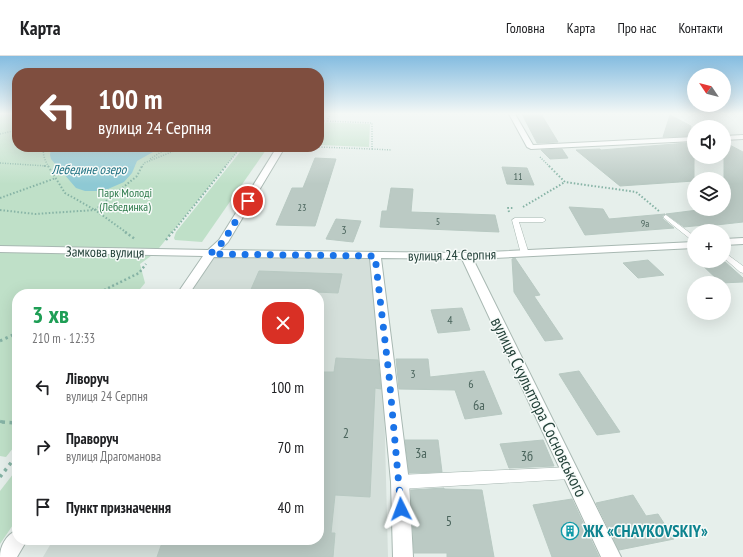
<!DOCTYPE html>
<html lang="uk">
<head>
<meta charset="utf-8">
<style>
	body { margin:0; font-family:"PT Sans Narrow",sans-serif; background:#f6f6f6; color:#202124; height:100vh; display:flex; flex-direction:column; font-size:15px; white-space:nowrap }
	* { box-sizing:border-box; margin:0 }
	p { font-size:13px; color:#757577 }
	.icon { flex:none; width:22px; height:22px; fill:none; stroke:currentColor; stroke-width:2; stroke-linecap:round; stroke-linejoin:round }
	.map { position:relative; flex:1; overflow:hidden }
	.side { position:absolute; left:12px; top:233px; width:312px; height:256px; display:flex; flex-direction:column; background:#fff; border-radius:16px; box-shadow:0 4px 16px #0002 }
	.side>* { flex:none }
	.guide { position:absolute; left:12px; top:12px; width:312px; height:84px; border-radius:16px; box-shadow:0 4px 16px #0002; background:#7f4e3f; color:#fff; overflow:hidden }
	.needle { width:26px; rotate:305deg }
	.fabs { position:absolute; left:687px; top:12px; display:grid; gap:8px }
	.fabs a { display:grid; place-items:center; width:44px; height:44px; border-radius:50%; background:#fff; box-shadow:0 4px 16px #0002; font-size:20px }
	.pin { position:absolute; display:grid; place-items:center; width:34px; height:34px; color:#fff; margin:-17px; border:2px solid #fff; border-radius:50%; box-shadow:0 1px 4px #0007 }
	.me { position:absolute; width:44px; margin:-22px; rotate:357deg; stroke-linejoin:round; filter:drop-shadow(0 0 3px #0008) }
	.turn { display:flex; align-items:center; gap:14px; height:84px; padding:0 20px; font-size:18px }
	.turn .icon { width:52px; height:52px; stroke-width:2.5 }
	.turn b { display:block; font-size:28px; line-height:34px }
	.round { display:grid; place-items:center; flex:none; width:42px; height:42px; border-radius:16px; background:#f6f6f6 }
	.head { display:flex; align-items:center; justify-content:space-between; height:68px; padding:0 20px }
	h1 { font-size:24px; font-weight:600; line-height:30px; color:#1e9e55 }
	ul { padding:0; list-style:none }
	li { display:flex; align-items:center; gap:12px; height:60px; padding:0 20px }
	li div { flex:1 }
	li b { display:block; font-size:15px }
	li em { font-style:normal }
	header { display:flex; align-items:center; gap:24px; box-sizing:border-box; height:56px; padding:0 20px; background:#fff; border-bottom:1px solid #e0e0e0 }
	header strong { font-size:19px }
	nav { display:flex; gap:22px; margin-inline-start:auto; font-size:14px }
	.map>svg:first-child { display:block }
	.built { fill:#d4dfda }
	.green { fill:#bfe0c8 }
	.water { fill:#8ec9d4 }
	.building { fill:#bbcac4; stroke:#b8c9c2 }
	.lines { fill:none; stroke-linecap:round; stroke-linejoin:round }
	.lane-casing { stroke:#a8b8b2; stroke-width:1 }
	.street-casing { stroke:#a8b8b2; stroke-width:2 }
	.path-far4 { stroke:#86b3a5; stroke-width:1.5; stroke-dasharray:1 1.5; stroke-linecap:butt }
	.path-far3 { stroke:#86b3a5; stroke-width:2; stroke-dasharray:1.5 2; stroke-linecap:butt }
	.path-far2 { stroke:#86b3a5; stroke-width:2.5; stroke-dasharray:2 2.5; stroke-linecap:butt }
	.path-far1 { stroke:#86b3a5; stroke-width:3; stroke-dasharray:2.5 3.5; stroke-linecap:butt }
	.path { stroke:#86b3a5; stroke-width:3.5; stroke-dasharray:3 4.5; stroke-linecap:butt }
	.lane { fill:#fff; fill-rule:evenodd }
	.street { fill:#fff; fill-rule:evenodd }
	.route { stroke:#1a73e8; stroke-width:7; stroke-dasharray:0 12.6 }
	.labels { text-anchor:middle; stroke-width:3; stroke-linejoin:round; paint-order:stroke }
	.far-number-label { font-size:10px; fill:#4a645c }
	.far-park-label { font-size:12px; fill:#2d7a4b; stroke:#f7fbf9 }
	.number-label { font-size:12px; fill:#4a645c }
	.far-water-label { font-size:13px; font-style:italic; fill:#1c6f80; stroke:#f7fbf9 }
	.street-label { font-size:14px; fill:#24423a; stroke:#f7fbf9 }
	.near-number-label { font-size:14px; fill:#4a645c }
	.near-street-label { font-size:17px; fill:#24423a; stroke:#f7fbf9 }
	.near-culture-label { font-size:17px; font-weight:bold; fill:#0d838f; stroke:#f7fbf9; text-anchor:start }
</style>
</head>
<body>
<header>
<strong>Карта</strong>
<nav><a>Головна</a><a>Карта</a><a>Про нас</a><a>Контакти</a></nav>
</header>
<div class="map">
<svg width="743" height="501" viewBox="0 0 743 501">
	<rect width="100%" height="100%" fill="#e6efeb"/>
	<polygon class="built" points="210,198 375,200 383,304 388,501 43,501 53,484 319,484 319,238 183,238"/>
	<g class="green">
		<polygon points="0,58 17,58 17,91 241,91 155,197 140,208 145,227 136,238 17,238 17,387 6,401 0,400"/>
		<polygon points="320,66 370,68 369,91 319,89"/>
		<polygon points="244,91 268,91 202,186 175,184 174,182 176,176"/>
		<polygon points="17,413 17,463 0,488 0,435"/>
	</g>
	<polygon class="water" points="51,91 162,91 137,105 132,117 124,126 108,133 98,135 85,135 76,132 51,103 50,99"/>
	<g class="building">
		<polygon points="522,58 541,58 558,86 537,87"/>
		<polygon points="670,59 691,70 689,80 663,81"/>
		<polygon points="724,86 743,96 743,166 707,170 704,169 684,171 666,158 706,153 724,153 724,151 728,151 724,148"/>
		<polygon points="687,87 687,88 694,88 694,125 620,130 576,94 600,93 601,94"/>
		<polygon points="562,93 568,102 550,103 541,94"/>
		<polygon points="315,102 336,103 315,170 276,169 292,132 303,132"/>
		<polygon points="502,111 527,112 534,129 507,128"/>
		<polygon points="391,132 413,133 411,156 495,159 499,176 380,171 382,155 387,155"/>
		<polygon points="569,151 603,153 609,163 665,158 662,160 663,163 674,172 585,179"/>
		<polygon points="336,163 361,165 353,186 326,183"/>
		<polygon points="515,202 540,239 534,240 563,283 545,285 514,236 512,203"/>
		<polygon points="648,204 664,219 638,222 623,207"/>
		<polygon points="698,205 724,205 743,222 743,226 721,227"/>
		<polygon points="259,215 342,218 338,237 293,235 292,238 249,238"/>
		<polygon points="462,252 470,274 438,277 431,254"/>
		<polygon points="336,302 378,304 381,333 375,332 370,441 335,439 331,477 335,477 333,501 157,501 163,484 319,484 319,316 334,316"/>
		<polygon points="396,303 428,303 430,321 484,315 502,358 465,363 455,334 399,333"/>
		<polygon points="579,315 620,376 597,379 559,318"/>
		<polygon points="405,384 438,384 442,416 409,417"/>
		<polygon points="543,384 554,410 509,412 500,388"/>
		<polygon points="444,432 444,433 482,434 494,501 447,501 447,497 414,497 411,434"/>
		<polygon points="633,439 646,460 658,458 674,483 619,494 596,447"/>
		<polygon points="572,443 599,501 552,501 533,449"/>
	</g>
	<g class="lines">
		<defs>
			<g id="lane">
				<polygon points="666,159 694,180 694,186 664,162 664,160"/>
				<polygon points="515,162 543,162 546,164 543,166 519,166 529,198 528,200 525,200 521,198 512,164"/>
				<polygon points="724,196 743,210 743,217 740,216 724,202"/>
				<polygon points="570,411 575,412 576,417 575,422 570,423 400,433 395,431 393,426 395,421 400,419"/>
			</g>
			<g id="street">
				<polygon points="509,58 515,58 533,89 694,81 694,85 531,93 527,91"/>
				<polygon points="743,79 743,83 724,84 724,80"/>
				<polygon points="277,91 285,91 228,186 220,194 466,197 694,186 694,192 473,203 621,501 601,501 462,203 381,202 409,426 413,501 393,501 391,426 370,202 214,201 189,238 177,238 203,200 0,196 0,190 208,194 219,184"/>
				<polygon points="743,182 743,188 724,189 724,183"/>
				<path d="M 17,474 L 17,484 L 27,484 L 17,501 L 0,501 C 0,490 6,479 17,474 Z"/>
			</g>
		</defs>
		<use href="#lane" class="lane-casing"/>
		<use href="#street" class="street-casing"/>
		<g class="path-far4">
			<polyline points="319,65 327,65 330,58"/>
			<polyline points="0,78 17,74"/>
			<path d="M 44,91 C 42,98 45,105 49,111"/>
			<polyline points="319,91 372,93 372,67 327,65"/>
			<polyline points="372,93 392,94"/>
			<polyline points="540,101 550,111"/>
			<polyline points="150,103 169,91"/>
			<polyline points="0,107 47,110"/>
			<polyline points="142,111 144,107 184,91"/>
			<polyline points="225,111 241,91"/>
		</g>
		<g class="path-far3">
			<polyline points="44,110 47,110"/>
			<polyline points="48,110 65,137 95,154 137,120 142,110"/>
			<polyline points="549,110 565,126 636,136 659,155"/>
			<polyline points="0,142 56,122"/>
			<polyline points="523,151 565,126"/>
			<polyline points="0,154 35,158 95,154 127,177"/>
			<polyline points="509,156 508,152 514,152"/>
			<polyline points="172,177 226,110"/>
		</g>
		<g class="path-far2">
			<polyline points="125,176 135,183"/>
			<polyline points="166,184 172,176"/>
			<polyline points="96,238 139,217 146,208"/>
		</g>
		<g class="path-far1">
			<polyline points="0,285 17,277"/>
			<polyline points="0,365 4,367"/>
		</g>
		<g class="path">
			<polyline points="2,366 17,367"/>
			<polyline points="0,421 17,399"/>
		</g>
		<use href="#lane" class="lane"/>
		<use href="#street" class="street"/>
	</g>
	<linearGradient id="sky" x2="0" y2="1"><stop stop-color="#84bce0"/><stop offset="0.45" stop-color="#f4f8f6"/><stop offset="1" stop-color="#f4f8f6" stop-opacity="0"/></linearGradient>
	<rect width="743" height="128" fill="url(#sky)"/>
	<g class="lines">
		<polyline class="route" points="248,145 223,186 210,198 375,200 389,319 401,453"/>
	</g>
	<defs>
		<symbol id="building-ring" viewBox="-11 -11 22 22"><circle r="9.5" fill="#f7fbf9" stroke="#0f9aa8" stroke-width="1.5"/><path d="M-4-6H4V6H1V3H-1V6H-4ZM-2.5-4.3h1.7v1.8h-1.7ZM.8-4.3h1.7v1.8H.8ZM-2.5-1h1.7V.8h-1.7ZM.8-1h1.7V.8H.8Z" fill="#0f9aa8"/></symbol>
	</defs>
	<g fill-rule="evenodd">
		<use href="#building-ring" x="560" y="465" width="20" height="20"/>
	</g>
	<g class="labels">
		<g class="far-number-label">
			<text x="518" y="124">11</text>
			<text x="302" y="155">23</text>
			<text x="438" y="169">5</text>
			<text x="645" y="171">9а</text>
		</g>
		<g class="far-park-label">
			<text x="125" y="141">Парк Молоді<tspan x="125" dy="14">(Лебединка)</tspan></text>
		</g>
		<g class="number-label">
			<text x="344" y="178">3</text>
			<text x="450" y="268">4</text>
			<text x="413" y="322">3</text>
			<text x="471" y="332">6</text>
		</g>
		<g class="far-water-label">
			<text x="89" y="118">Лебедине озеро</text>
		</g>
		<g class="street-label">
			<text transform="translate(105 196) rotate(1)" y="5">Замкова вулиця</text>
			<text transform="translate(452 199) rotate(-1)" y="5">вулиця 24 Серпня</text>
		</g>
		<g class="near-number-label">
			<text x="479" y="354">6а</text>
			<text x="346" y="382">2</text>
			<text x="421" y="402">3а</text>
			<text x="527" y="405">3б</text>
			<text x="449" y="470">5</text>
		</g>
		<g class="near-street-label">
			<text transform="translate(539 351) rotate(64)" y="6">вулиця Скульптора Сосновського</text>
		</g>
		<g class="near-culture-label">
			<text x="583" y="481">ЖК «CHAYKOVSKIY»</text>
		</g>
	</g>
</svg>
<div class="fabs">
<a><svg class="needle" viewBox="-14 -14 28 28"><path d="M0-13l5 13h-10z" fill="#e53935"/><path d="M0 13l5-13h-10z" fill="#757577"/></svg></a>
<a><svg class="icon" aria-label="sound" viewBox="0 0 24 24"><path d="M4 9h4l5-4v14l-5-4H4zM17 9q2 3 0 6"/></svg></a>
<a><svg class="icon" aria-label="layers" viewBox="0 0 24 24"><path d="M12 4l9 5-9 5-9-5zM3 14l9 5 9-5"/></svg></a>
<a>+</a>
<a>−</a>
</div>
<div class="pin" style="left:248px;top:145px;background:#d93025"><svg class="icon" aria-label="arrive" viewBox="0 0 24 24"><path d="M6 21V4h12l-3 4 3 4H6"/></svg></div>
<svg class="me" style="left:401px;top:453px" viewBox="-20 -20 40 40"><path d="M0-17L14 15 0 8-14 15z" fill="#1a73e8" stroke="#fff" stroke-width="4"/></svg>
<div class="guide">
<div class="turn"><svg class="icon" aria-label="left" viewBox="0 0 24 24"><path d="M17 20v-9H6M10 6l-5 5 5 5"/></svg><div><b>100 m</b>вулиця 24 Серпня</div></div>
</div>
<section class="side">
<div class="head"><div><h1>3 хв</h1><p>210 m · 12:33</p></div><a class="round" style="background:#d93025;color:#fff"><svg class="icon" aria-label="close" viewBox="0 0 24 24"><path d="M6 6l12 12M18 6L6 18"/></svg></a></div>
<ul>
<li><svg class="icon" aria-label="left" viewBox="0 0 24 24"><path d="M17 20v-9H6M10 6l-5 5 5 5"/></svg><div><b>Ліворуч</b><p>вулиця 24 Серпня</p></div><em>100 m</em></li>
<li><svg class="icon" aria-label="right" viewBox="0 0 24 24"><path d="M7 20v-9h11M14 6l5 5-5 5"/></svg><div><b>Праворуч</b><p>вулиця Драгоманова</p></div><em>70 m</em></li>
<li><svg class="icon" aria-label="arrive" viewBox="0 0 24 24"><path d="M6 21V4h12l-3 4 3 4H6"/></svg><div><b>Пункт призначення</b></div><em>40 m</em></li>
</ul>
</section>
</div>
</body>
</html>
